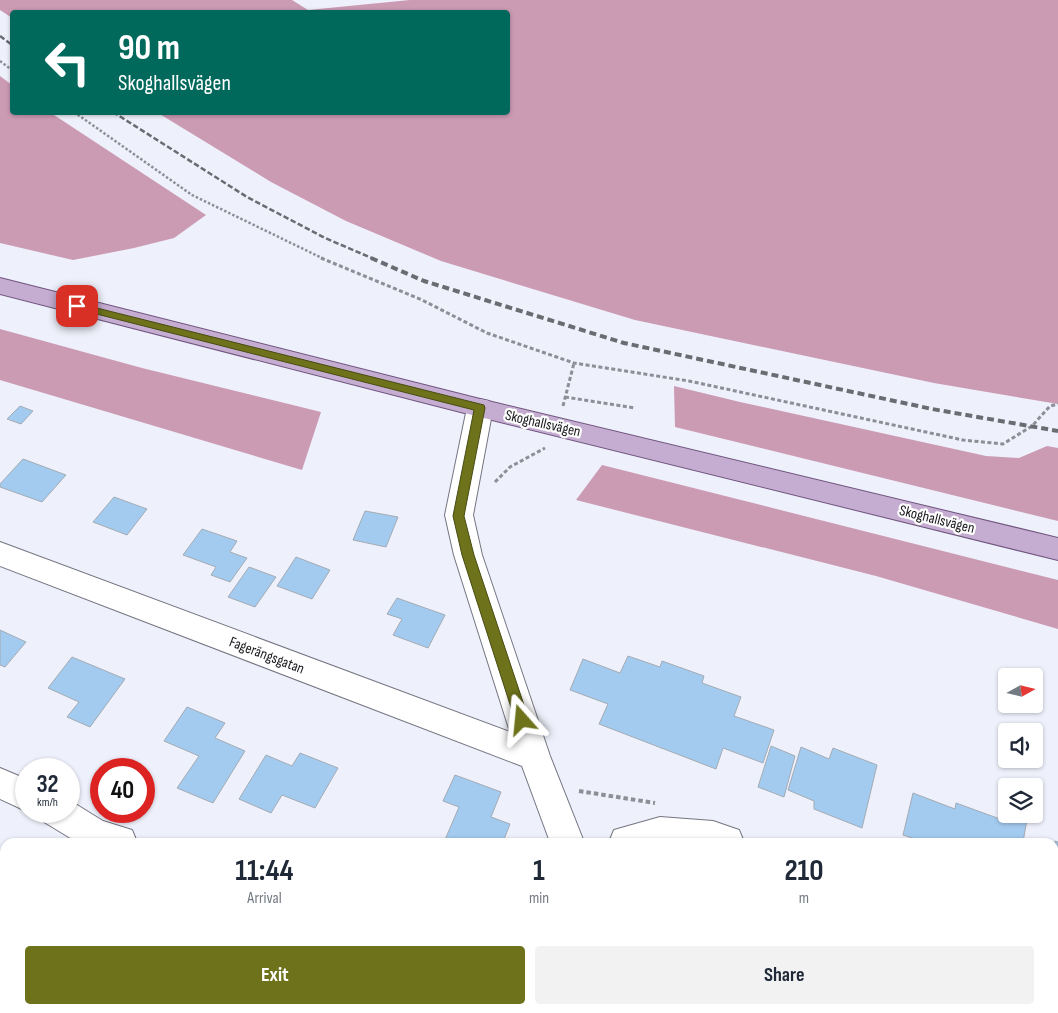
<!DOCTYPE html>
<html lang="en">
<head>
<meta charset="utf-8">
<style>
	body { margin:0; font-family:"Sofia Sans Condensed",sans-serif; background:#f2f2f3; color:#1f2937; height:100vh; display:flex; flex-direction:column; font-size:19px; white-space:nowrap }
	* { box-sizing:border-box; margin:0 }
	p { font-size:16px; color:#747a83 }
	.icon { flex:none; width:28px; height:28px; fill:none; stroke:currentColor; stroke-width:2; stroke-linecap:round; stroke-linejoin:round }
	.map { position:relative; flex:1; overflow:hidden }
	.side { position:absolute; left:0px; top:838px; width:1059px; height:176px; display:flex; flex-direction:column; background:#fff; border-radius:15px 15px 0 0; box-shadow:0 1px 4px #0004 }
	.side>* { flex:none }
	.guide { position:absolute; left:10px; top:10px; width:500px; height:105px; border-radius:5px; box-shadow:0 1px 4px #0004; background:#00695c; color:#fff; overflow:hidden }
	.needle { width:32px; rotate:82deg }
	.fabs { position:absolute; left:998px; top:668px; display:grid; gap:10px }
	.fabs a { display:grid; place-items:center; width:45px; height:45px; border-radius:5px; background:#fff; box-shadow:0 1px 4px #0004; font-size:25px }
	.speed { position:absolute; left:15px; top:758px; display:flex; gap:10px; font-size:25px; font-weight:700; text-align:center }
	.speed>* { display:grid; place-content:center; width:65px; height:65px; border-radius:50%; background:#fff; box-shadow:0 1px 4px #0004; line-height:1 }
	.speed small { font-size:12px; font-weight:400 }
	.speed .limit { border:8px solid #d22; background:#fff; color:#111 }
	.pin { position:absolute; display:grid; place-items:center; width:42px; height:42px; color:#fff; margin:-21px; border-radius:10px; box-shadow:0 2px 8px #0006 }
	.me { position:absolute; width:55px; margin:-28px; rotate:342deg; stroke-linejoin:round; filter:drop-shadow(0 0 4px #0008) }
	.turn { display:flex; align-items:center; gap:18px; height:105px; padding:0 25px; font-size:22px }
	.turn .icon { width:65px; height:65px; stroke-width:2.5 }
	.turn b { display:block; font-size:35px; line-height:42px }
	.eta { display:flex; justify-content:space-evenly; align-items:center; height:85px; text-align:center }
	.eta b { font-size:30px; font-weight:700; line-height:35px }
	.action { display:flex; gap:10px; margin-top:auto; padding:10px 25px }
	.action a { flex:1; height:58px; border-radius:5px; background:#6e731b; color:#fff; font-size:20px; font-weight:700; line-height:58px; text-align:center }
	.action a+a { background:#f2f2f3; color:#1f2937 }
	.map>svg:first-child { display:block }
	.forest { fill:#cb9ab3 }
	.building { fill:#a3caef; stroke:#a3acb4 }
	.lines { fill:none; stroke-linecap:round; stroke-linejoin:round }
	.minor-casing { stroke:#747580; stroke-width:2 }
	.major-casing { stroke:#70557f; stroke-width:2 }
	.path-far2 { stroke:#8d8e96; stroke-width:2.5; stroke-dasharray:2.5 2; stroke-linecap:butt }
	.path-far1 { stroke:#8d8e96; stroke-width:3; stroke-dasharray:4 2.5; stroke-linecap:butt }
	.path { stroke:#8d8e96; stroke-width:4; stroke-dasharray:4.5 3; stroke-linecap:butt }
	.minor { fill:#fff; fill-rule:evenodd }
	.major { fill:#c5add2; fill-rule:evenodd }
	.rail-far1 { stroke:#6b6b72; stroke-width:2.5; stroke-dasharray:5.5 2.5; stroke-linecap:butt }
	.rail { stroke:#6b6b72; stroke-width:4; stroke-dasharray:7 4; stroke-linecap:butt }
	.route { fill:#6e731b; stroke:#484b12 }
	.labels { text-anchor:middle; stroke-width:4.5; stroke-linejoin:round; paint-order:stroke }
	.street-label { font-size:15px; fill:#18181c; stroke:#fefefe }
</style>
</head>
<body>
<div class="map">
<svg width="1058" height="1013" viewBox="0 0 1058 1013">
	<rect width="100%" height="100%" fill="#eef0fb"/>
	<g class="forest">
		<polygon points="0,0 292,0 308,10 410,0 1058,0 1058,404 934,383 635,320 441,261 346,221 271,182 158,113 508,112 508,12 12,12 12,18 0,10"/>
		<polygon points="0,76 12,85 12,112 51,113 206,215 174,238 134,248 73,260 0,243"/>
		<polygon points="0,329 142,368 321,412 302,470 0,380"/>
		<polygon points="674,386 740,402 986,456 1019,458 1047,446 1058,448 1058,521 675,427"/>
		<polygon points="602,465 1058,580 1058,629 876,576 576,500"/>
	</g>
	<g class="building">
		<polygon points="20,406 33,411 21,424 7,419"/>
		<polygon points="23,459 66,475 42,502 0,487 0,484"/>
		<polygon points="114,497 147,509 127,535 93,522"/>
		<polygon points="365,511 398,517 386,547 353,540"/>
		<polygon points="202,529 237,541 230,552 247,558 230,582 211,575 216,567 183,555"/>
		<polygon points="296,557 330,570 312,599 277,586"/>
		<polygon points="249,567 276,577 255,607 228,597"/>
		<polygon points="397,598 445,615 428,648 393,635 402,619 387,614"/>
		<polygon points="0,630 26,642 5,667 0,665"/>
		<polygon points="628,656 660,667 662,661 704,676 702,683 741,697 734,716 774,730 763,763 723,748 716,769 599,724 608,704 570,690 583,659 620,673"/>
		<polygon points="72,657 125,679 90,727 67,717 79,702 48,688"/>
		<polygon points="187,707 225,723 215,738 245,751 213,803 177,788 199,756 164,741"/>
		<polygon points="771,746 795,756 784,797 758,787"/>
		<polygon points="801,747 829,759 833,748 877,765 862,828 814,809 814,801 788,790"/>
		<polygon points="300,753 338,768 315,808 282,795 271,813 239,799 266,755 292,766"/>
		<polygon points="455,775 501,792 491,817 510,824 503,842 444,842 459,807 443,801"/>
		<polygon points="1006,786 1006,814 1028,814 1023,842 924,842 903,835 913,793 955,809 956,803 1000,819"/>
		<polygon points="1055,841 1058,842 1058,902 1054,900"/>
		<polygon points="26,1009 65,1009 62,1013 24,1013"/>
		<polygon points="156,1009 270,1009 268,1013 154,1013"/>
		<polygon points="382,1009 453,1009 452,1013 381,1013"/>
		<polygon points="847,1009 892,1009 902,1013 846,1013"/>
	</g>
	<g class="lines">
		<defs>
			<g id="minor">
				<polygon points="480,399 489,401 493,408 473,515 482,555 550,756 584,842 550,842 522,766 0,566 0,542 510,732 454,555 445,515 467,408 471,401"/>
				<polygon points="0,768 26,779 26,811 0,799"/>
				<polygon points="69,800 103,821 132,830 137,842 77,842 44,822 39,811 69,811"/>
				<polygon points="660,817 713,821 739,830 744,842 609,842 614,830"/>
				<polygon points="1054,962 1058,963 1058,999 1054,998"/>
				<polygon points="5,971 5,1009 14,1009 8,1013 0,1013 0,973"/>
				<polygon points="602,1009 640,1009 642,1013 604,1013"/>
			</g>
			<polygon id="major" points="0,278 480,399 1058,538 1058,560 480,417 0,294"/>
		</defs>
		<use href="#minor" class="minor-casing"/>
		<use href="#major" class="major-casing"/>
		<g class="path-far2">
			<polyline points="0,61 12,70"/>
			<polyline points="74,112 192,195 324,259"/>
		</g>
		<g class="path-far1">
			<polyline points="321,258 422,300 487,333 574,363 689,381 963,440 1003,444 1032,426 1050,406 1058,404"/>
			<polyline points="565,397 635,408"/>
			<polyline points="563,406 574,363"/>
			<polyline points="495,482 510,467 545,448"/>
		</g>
		<polyline class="path" points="579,791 655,803"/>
		<use href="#minor" class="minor"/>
		<use href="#major" class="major"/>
		<g class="rail-far1">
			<polyline points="0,36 12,45"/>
			<polyline points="113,112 247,197 325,238 374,259"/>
		</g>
		<polyline class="rail" points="371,258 424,281 624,343 932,409 1058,431"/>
	</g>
	<polygon class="route" points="77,303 484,405 485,408 464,516 474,555 529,720 527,724 522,725 517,724 515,720 462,555 453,516 474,410 73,308 73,304"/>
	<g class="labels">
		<g class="street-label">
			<text transform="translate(543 423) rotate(13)" y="5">Skoghallsvägen</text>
			<text transform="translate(937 519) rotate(14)" y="5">Skoghallsvägen</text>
			<text transform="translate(267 655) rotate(21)" y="5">Fagerängsgatan</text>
		</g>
	</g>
</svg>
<div class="fabs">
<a><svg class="needle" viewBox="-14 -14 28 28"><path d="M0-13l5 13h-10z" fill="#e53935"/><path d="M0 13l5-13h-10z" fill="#747a83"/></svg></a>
<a><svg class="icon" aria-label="sound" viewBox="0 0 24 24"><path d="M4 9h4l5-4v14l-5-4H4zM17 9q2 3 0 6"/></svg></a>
<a><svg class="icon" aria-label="layers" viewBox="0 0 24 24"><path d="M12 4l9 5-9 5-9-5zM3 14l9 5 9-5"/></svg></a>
</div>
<div class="speed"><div>32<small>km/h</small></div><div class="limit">40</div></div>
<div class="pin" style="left:77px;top:306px;background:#d93025"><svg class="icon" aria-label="arrive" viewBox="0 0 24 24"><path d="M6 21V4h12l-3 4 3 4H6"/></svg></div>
<svg class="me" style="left:522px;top:720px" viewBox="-20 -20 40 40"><path d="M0-17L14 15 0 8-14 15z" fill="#6e731b" stroke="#fff" stroke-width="4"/></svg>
<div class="guide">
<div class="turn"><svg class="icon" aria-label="left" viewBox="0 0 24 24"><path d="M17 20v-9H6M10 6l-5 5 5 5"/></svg><div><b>90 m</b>Skoghallsvägen</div></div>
</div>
<section class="side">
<div class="eta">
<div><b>11:44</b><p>Arrival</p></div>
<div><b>1</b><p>min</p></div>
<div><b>210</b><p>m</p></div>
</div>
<div class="action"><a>Exit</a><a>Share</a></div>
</section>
</div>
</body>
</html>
